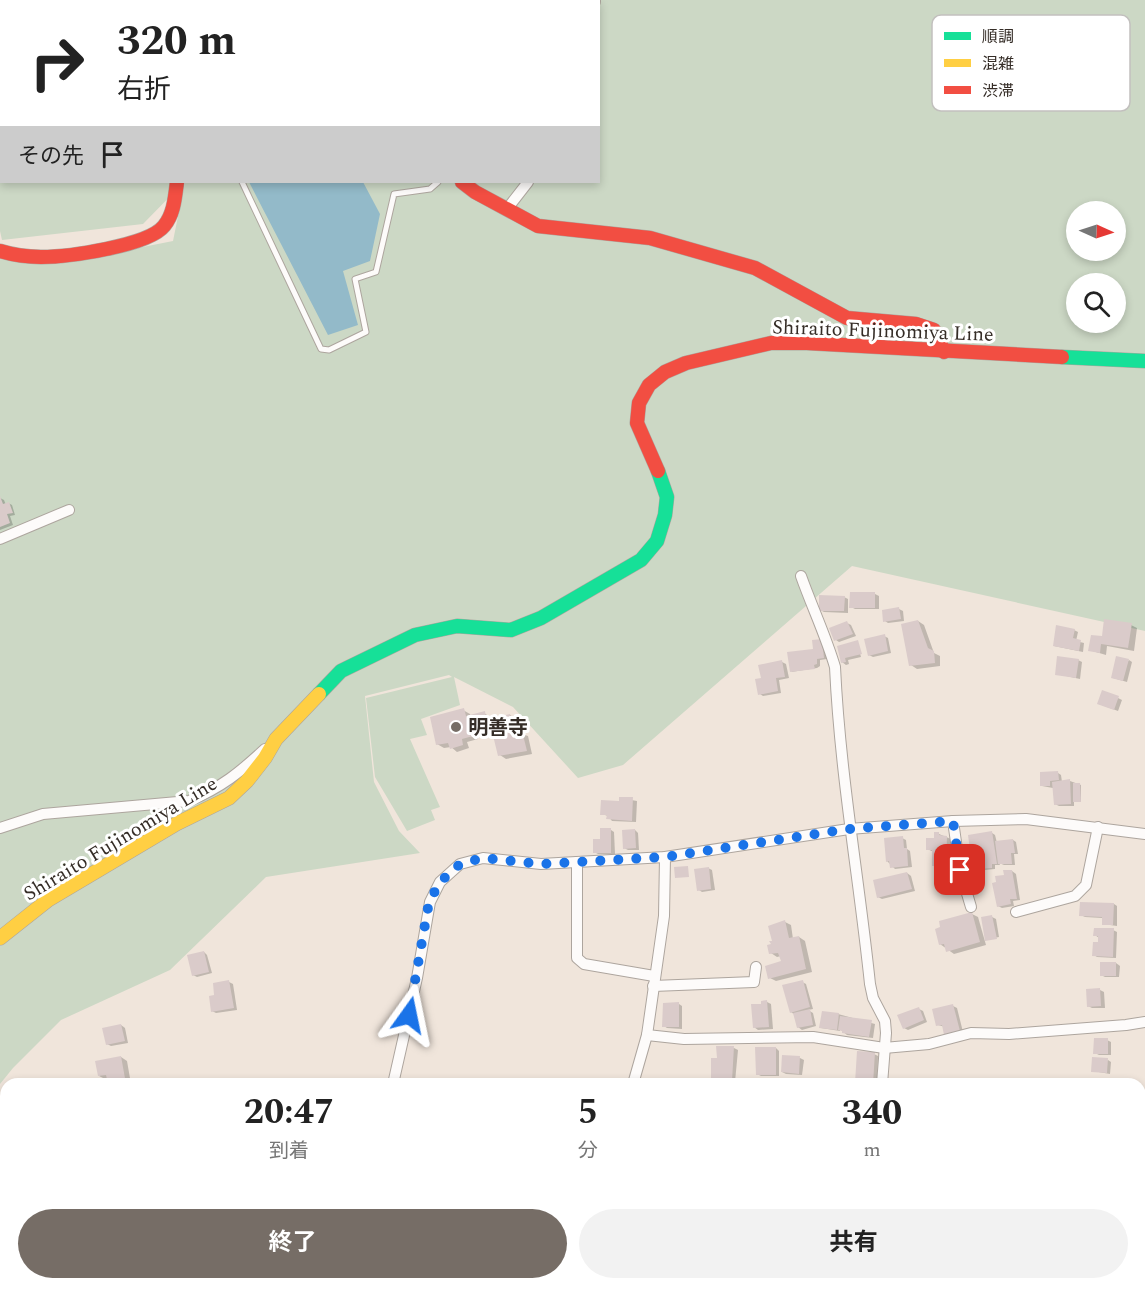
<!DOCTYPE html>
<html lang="ja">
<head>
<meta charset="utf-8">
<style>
	body { margin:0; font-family:Spectral,"Noto Sans JP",serif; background:#f2f2f2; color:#222; height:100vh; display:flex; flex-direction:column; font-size:22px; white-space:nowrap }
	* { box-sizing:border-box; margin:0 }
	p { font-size:20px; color:#767676 }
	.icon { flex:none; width:33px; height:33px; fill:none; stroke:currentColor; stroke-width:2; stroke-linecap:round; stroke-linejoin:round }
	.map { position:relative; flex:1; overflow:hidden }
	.drawer { position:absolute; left:0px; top:1078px; width:1146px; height:212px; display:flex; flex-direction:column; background:#fff; border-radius:18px 18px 0 0; box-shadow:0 3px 9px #0003 }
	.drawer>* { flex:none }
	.banner { position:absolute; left:0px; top:0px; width:600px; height:183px; box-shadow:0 3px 9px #0003; background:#fff; color:#222; overflow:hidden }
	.needle { width:39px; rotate:93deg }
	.controls { position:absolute; left:1066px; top:201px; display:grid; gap:12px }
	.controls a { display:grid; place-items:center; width:60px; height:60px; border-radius:50%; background:#fff; box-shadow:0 3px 9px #0003; font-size:30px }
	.pin { position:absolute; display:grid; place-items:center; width:51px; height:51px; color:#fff; margin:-26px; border-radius:12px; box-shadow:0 3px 9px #0006 }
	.me { position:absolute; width:66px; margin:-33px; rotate:12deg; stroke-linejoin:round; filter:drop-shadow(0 0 4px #0008) }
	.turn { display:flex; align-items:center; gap:21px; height:126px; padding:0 18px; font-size:27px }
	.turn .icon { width:78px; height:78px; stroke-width:2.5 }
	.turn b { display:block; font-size:42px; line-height:51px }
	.then { display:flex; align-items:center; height:57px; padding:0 18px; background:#0003; gap:12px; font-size:22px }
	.eta { display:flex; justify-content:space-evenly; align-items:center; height:102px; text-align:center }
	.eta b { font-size:36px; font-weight:700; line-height:42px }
	.cta { display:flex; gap:12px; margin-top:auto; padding:12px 18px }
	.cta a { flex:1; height:69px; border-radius:36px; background:#766d66; color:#fff; font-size:24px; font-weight:700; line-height:69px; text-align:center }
	.cta a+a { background:#f2f2f2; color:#222 }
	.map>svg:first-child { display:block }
	.green { fill:#ccd8c5; fill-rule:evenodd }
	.water { fill:#93bac9 }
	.shadow { fill:#0003 }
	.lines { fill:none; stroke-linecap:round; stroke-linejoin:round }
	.stream { stroke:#93bac9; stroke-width:4 }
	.building { fill:#dacbca }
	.lane-casing { stroke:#ada59e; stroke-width:7 }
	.street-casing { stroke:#ada59e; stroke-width:12 }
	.fast-casing { stroke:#ada59e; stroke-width:15 }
	.slow-casing { stroke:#ada59e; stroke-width:15 }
	.jam-casing { stroke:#ada59e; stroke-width:15 }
	.lane { stroke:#fdfbfa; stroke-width:5 }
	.street { stroke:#fdfbfa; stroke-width:10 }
	.fast { stroke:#16e098; stroke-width:14 }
	.slow { stroke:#ffcf43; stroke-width:14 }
	.jam { stroke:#f24e42; stroke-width:14 }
	.route { stroke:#1a73e8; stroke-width:10; stroke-dasharray:0 18 }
	.poi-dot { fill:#766d66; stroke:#fff; stroke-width:2 }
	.labels { text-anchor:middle; stroke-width:6; stroke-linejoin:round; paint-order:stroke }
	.street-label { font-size:20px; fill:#352d27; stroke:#fff }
	.poi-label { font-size:20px; font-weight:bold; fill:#352d27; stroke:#fff; text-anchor:start }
	.key { fill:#fff; stroke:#c2c0be; stroke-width:1.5 }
	.key-label { font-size:16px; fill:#352d27 }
</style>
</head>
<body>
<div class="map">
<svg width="1145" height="1289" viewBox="0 0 1145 1289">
	<rect width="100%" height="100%" fill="#f0e5db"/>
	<g class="green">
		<polygon points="0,0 65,1 2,2 2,182 184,182 143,224 2,240 0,231"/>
		<path d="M 318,0 L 1145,0 L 1145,631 L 852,566 L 623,765 L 578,778 L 513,707 L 454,677 L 460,705 L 421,719 L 427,735 L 410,739 L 440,807 L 431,810 L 435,820 L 407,831 L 375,777 L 366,698 L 452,677 L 449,675 L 365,696 L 374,782 L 399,831 L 420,853 L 266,877 L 170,970 L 61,1020 L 13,1068 L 0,1084 L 0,259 L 57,264 L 173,241 L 185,182 L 598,182 L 598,2 L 317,1 ZM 1077,212 L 1116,212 L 1116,250 L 1077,250 ZM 1077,284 L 1116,284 L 1116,322 L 1077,322 Z"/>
	</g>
	<polygon class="water" points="249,182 363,182 380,214 370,261 343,271 358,325 328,335"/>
	<g class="shadow">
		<polygon points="279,0 316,0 315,2"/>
		<polygon points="0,498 4,500 6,505 8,503 12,505 15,515 10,516 13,525 0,530"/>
		<polygon points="875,594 879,596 879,609 855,609 851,607"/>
		<polygon points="844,597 848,599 848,613 824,612 820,610"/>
		<polygon points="899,609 903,611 904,621 888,623 885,621"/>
		<polygon points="918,621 924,625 934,653 940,656 940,666 917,669 911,665"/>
		<polygon points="847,623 851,625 856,636 839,642 836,640"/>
		<polygon points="1131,625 1137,628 1134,651 1107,646 1106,655 1089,650 1103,638"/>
		<polygon points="1074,630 1078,632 1076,641 1084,643 1083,652 1054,646"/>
		<polygon points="884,636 888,638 891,653 873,657 869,655"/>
		<polygon points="822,641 827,659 820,660 820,666 817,668 791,672 815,650"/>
		<polygon points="857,642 861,657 848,660 849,664 846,665 842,662 838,647 858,642 859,642"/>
		<polygon points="1078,660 1082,662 1080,679 1057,674"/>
		<polygon points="1129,660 1132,662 1127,682 1113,678"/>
		<polygon points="782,662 786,664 789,678 779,680 781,693 763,696 760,694 762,680"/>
		<polygon points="1118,698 1122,700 1118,711 1099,704"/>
		<polygon points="463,710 470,714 471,717 484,713 490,717 491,720 510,715 516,719 519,733 528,736 532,754 506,759 500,755 493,729 476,732 478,739 467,742 469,748 457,752 451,747 444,748 437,744"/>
		<polygon points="1058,773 1061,775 1062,782 1070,781 1081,785 1081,802 1074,801 1074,806 1059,806 1055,804 1053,788 1042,786"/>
		<polygon points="620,798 637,801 636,822 612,821 608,816 602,814 620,802"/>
		<polygon points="611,830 614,832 615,854 598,854 594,852"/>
		<polygon points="635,830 638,833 639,850 628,850 624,848"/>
		<polygon points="992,833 995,835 997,843 1013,840 1016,842 1018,854 1014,854 1015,865 1004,865 999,863 1000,865 995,865 995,869 984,870 980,868 977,851 971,849"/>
		<polygon points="939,834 951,839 950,867 937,867 933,865 934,852 927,849"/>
		<polygon points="902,838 906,840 907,849 910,851 912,867 895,869 887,861"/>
		<polygon points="708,868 712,870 715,890 702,892 699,890"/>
		<polygon points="1012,871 1016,874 1020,900 1013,901 1014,906 1002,908 998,906 1006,876"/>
		<polygon points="907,873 911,876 915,891 882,899 878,897"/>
		<polygon points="1114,904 1117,906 1117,926 1103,924 1103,918 1085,917 1081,915"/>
		<polygon points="972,914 978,917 986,945 954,954 940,944"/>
		<polygon points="992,917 996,919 999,937 988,939"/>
		<polygon points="785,922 791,925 793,939 799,937 805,941 812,972 776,981 770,978 783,962 781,956 777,957 771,953"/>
		<polygon points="1113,930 1117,932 1116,958 1097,957 1094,955 1099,944 1099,938 1095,935"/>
		<polygon points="204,952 207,955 212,973 197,977 193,975"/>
		<polygon points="1116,963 1120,966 1119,977 1105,977 1101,975"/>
		<polygon points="229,982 233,984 237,1010 216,1013 212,1011 216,997"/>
		<polygon points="802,982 806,984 813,1009 808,1010 813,1013 816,1026 802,1030 798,1027 795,1015 791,1012"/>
		<polygon points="1100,990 1104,992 1105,1008 1092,1008 1088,1006"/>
		<polygon points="767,1002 771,1004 773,1029 758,1030 754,1027 763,1005"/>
		<polygon points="679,1004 682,1006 682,1029 667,1028 664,1026"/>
		<polygon points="953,1006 957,1008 963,1032 938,1025"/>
		<polygon points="919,1009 923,1011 927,1022 908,1030 904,1028"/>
		<polygon points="838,1014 875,1024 873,1038 847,1035 840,1029 840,1031 821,1028"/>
		<polygon points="121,1025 125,1028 128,1043 111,1046 107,1044"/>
		<polygon points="1107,1040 1111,1042 1111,1055 1099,1055 1095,1053"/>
		<polygon points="718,1047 734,1048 738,1050 735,1082 717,1081 713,1079 718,1060"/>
		<polygon points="776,1048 779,1051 779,1076 761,1076 757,1074"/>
		<polygon points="874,1054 878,1056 877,1084 860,1084 857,1082"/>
		<polygon points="121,1057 127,1061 131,1084 110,1084 108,1078 105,1079 99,1076"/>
		<polygon points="783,1057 800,1058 804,1060 802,1075 786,1074 782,1072"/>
		<polygon points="1108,1060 1111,1062 1110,1074 1093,1071"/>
		<polygon points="1140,1195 1145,1196 1145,1225 1140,1225"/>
		<polygon points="608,1284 628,1284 629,1286 624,1289 600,1289"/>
		<polygon points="752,1284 768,1284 768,1289 755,1289 752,1287"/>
	</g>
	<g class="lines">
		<g class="stream">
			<polyline points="1140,1262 1145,1261"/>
			<polyline points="1025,1289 1036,1284"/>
		</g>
	</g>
	<g class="building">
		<polygon points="0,496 3,504 9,502 13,513 7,514 10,523 0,527"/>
		<polygon points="850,592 875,592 875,608 849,608"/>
		<polygon points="819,595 845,596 844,611 819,611"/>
		<polygon points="899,607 901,619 883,622 882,610"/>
		<polygon points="1104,619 1132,623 1128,648 1101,644 1100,653 1088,651 1091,635 1102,636"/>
		<polygon points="918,620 928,648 934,651 935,663 909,666 901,624"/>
		<polygon points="847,621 853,634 834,641 829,628"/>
		<polygon points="1056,625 1075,629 1073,638 1081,640 1079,651 1053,646"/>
		<polygon points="885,634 888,651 868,656 864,639"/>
		<polygon points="822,639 824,658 817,659 817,664 814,665 815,669 790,672 787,652 813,649 812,640"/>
		<polygon points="858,640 862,654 845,658 846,662 841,663 837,646"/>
		<polygon points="1057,656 1079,659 1076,678 1055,675"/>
		<polygon points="1116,656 1129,659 1123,681 1111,678"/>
		<polygon points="782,660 785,677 776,678 778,691 758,695 755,679 761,678 758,665"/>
		<polygon points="1102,690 1119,696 1114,710 1097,704"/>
		<polygon points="464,708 466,716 485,711 487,726 471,729 473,736 462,739 463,745 450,749 448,743 436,745 430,717"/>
		<polygon points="510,714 515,733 522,731 527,751 498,756 489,719"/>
		<polygon points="1058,771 1059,780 1050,781 1050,786 1040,786 1040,772"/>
		<polygon points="1070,779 1071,804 1054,805 1052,782"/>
		<polygon points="1073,783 1080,783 1081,802 1073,802"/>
		<polygon points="619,797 633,797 632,821 606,819 607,815 600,815 601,800 619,801"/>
		<polygon points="600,828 611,828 611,853 593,853 593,839 600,839"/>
		<polygon points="635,829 636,848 623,849 622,830"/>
		<polygon points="992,831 997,864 992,864 992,868 979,869 975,850 970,850 968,835"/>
		<polygon points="934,832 939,832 939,835 947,836 946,866 932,866 932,850 926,850 926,838 934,838"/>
		<polygon points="903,836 904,848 907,848 908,866 890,868 889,861 886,862 884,838"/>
		<polygon points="1013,839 1015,853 1011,853 1012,864 998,864 995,841"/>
		<polygon points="688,866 689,877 675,878 674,867"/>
		<polygon points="709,867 711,889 697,891 694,869"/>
		<polygon points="1003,870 1012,870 1017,899 1010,899 1011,904 997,907 992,883 996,882 995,876 1004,875"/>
		<polygon points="907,872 912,889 877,898 873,880"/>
		<polygon points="1080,902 1114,903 1113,925 1102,925 1102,917 1079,916"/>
		<polygon points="972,912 980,942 946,952 944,944 939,945 935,929 940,927 939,921"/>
		<polygon points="992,915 997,939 985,941 981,917"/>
		<polygon points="785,920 789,938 799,936 806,969 768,979 765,966 781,961 778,953 769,954 767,945 771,944 769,941 772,941 768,926"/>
		<polygon points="1094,928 1114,928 1113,957 1092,956 1093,942 1098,942 1098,936 1093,936"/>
		<polygon points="204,951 209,972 192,976 187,955"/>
		<rect x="1100" y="962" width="16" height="14"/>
		<polygon points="229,980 234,1008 211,1012 209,996 214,995 213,983"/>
		<polygon points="803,980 810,1007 790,1013 782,985"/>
		<polygon points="1100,988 1101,1006 1087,1007 1086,989"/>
		<polygon points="767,1000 769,1027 753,1028 751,1004 761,1004 761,1001"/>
		<polygon points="679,1002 679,1027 662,1027 663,1003"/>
		<polygon points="953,1004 960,1031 944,1035 942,1025 936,1026 932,1009"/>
		<polygon points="919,1007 924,1020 903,1029 897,1015"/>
		<polygon points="810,1009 813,1025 797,1028 793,1013"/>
		<polygon points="822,1011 839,1013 837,1030 819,1028"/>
		<polygon points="840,1016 872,1020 869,1037 842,1033 842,1031 838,1030"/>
		<polygon points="121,1024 125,1041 106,1045 102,1028"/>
		<polygon points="1094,1038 1108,1038 1108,1054 1093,1054"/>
		<polygon points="716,1046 734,1046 732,1081 711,1079 711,1058 717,1058"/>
		<polygon points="755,1047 776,1047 776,1075 756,1075"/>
		<polygon points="857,1051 875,1052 873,1084 855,1083"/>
		<polygon points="782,1055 800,1056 799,1074 781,1072"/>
		<polygon points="121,1056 126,1084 108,1084 106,1075 98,1076 95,1061"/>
		<polygon points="1092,1057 1108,1058 1107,1073 1091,1072"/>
		<polygon points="1140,1194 1145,1194 1143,1224 1140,1224"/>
		<polygon points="605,1284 626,1284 617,1289 596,1289"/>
		<rect x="854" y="1284" width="19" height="5"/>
	</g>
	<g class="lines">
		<defs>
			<polyline id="lane" points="242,182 321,349 329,350 366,332 355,279 376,272 394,194 430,189 438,182"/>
			<g id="street">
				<polyline points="595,2 595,0"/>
				<polyline points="507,209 528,182"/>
				<polyline points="0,539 69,510"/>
				<path d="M 801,576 C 812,607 826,636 835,667 C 840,774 859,878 870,984 L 873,998 L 885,1021 L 886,1033 L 882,1084"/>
				<polyline points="953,821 960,870 971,907"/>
				<path d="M 0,828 L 43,814 L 189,801 C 222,787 239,773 265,749"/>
				<polyline points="577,862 577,958 584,964 654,976"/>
				<polyline points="1016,912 1075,896 1086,885 1098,827"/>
				<polyline points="653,986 754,982 756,967"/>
				<polyline points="647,1035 684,1039 813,1037 884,1048 929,1044 971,1033 1009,1034 1126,1025 1145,1022"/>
				<polyline points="393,1084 417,978 430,902 440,882 460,864 483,858 541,864 665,857 849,829 953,821 1026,819 1145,834"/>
				<polyline points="633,1084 647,1035 664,916 665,857"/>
				<polyline points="0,1172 6,1171"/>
				<polyline points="1140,1180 1145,1176"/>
				<polyline points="886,1284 886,1289"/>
				<polyline points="587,1289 588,1284"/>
				<polyline points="633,1289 642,1284"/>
			</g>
			<g id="fast">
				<polyline points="72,0 73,2"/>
				<polyline points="252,0 253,2"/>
				<polyline points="1062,357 1145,361"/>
				<polyline points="319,694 341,671 415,635 457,626 511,630 541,618 641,560 657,541 665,515 667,497 658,471"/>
			</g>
			<polyline id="slow" points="0,938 48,900 176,824 229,798 247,781 265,758 276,739 319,694"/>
			<g id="jam">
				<polyline points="462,182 475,192 538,226 650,238 755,268 847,318 916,324 934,330 944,352"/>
				<path d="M 0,251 C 13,255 27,257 41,257 C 67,257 148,246 164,226 C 174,214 175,197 177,182"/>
				<polyline points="658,471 637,423 639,403 649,385 665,372 686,363 771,343 807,343 1062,357"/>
			</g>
		</defs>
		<use href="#lane" class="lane-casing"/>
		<use href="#street" class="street-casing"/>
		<use href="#fast" class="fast-casing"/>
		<use href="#slow" class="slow-casing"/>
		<use href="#jam" class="jam-casing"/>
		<use href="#lane" class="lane"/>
		<use href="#street" class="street"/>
		<use href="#fast" class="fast"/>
		<use href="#slow" class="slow"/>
		<use href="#jam" class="jam"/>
	</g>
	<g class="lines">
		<polyline class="route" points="409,1015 429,902 440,882 460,864 483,858 541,864 665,857 849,829 953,821 960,870"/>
	</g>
	<circle class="poi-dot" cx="456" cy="727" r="6"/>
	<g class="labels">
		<g class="street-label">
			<text transform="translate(883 330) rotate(2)" y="7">Shiraito Fujinomiya Line</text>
			<text transform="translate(120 838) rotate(-31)" y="7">Shiraito Fujinomiya Line</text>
		</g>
		<g class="poi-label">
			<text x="468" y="734">明善寺</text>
		</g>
	</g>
	<rect x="932" y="15" width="198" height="96" rx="9" class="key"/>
	<rect x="944" y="32" width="27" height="8" fill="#16e098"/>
	<rect x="944" y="59" width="27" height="8" fill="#ffcf43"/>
	<rect x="944" y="86" width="27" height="8" fill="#f24e42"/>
	<g class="key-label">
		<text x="982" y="42">順調</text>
		<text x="982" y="69">混雑</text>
		<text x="982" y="96">渋滞</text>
	</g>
</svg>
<div class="controls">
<a><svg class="needle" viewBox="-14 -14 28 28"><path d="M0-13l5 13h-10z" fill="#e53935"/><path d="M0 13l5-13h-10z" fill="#767676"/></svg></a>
<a><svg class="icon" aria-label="search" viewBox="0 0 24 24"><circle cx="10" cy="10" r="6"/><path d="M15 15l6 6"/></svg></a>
</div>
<div class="pin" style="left:960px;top:870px;background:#d93025"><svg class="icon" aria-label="arrive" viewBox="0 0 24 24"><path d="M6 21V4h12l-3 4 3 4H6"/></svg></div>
<svg class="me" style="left:409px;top:1015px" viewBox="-20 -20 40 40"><path d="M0-17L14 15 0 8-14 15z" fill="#1a73e8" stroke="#fff" stroke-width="4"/></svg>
<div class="banner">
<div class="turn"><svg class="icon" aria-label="right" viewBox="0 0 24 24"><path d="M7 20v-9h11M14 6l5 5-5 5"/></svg><div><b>320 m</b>右折</div></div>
<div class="then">その先<svg class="icon" aria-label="arrive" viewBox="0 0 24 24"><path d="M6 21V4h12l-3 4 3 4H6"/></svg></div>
</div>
<section class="drawer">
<div class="eta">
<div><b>20:47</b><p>到着</p></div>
<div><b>5</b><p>分</p></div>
<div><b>340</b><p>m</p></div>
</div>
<div class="cta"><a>終了</a><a>共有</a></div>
</section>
</div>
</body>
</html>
